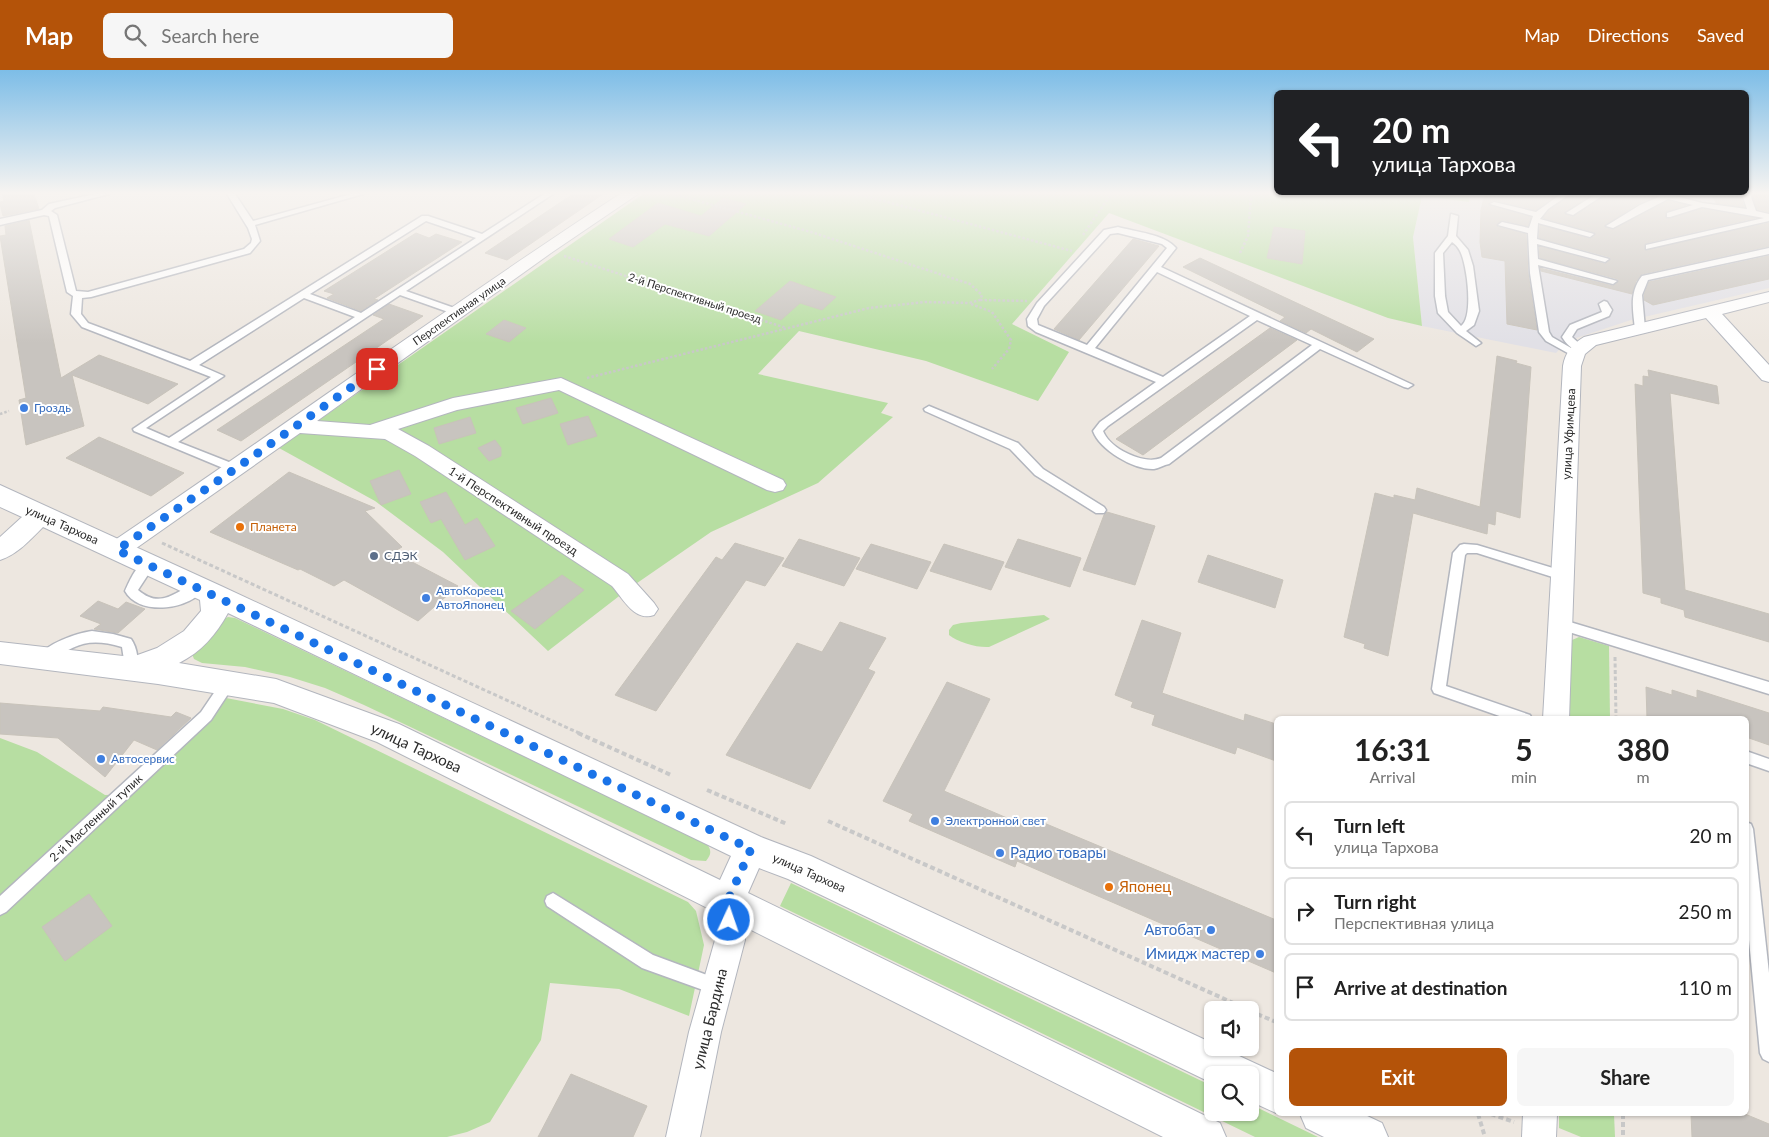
<!DOCTYPE html>
<html lang="en">
<head>
<meta charset="utf-8">
<style>
	body { margin:0; font-family:Lato,sans-serif; background:#f6f6f6; color:#222; height:100vh; display:flex; flex-direction:column; font-size:19px; white-space:nowrap }
	* { box-sizing:border-box; margin:0 }
	p { font-size:16px; color:#767676 }
	.icon { flex:none; width:28px; height:28px; fill:none; stroke:currentColor; stroke-width:2; stroke-linecap:round; stroke-linejoin:round }
	.map { position:relative; flex:1; overflow:hidden }
	.panel { position:absolute; left:1274px; top:646px; width:475px; height:400px; display:flex; flex-direction:column; background:#fff; border-radius:8px; box-shadow:0 1px 4px #0004 }
	.panel>* { flex:none }
	.banner { position:absolute; left:1274px; top:20px; width:475px; height:105px; border-radius:8px; box-shadow:0 1px 4px #0004; background:#202124; color:#fff; overflow:hidden }
	.controls { position:absolute; left:1204px; top:931px; display:grid; gap:10px }
	.controls a { display:grid; place-items:center; width:55px; height:55px; border-radius:8px; background:#fff; box-shadow:0 1px 4px #0004; font-size:25px }
	.pin { position:absolute; display:grid; place-items:center; width:42px; height:42px; color:#fff; margin:-21px; border-radius:10px; box-shadow:0 2px 8px #0006 }
	.me { position:absolute; width:55px; margin:-28px; rotate:3deg; stroke-linejoin:round; filter:drop-shadow(0 0 4px #0008) }
	.turn { display:flex; align-items:center; gap:18px; height:105px; padding:0 15px; font-size:22px }
	.turn .icon { width:65px; height:65px; stroke-width:2.5 }
	.turn b { display:block; font-size:35px; line-height:42px }
	.eta { display:flex; justify-content:space-evenly; align-items:center; height:85px; text-align:center }
	.eta b { font-size:30px; font-weight:700; line-height:35px }
	.action { display:flex; gap:10px; margin-top:auto; padding:10px 15px }
	.action a { flex:1; height:58px; border-radius:8px; background:#b45309; color:#fff; font-size:20px; font-weight:700; line-height:58px; text-align:center }
	.action a+a { background:#f6f6f6; color:#222 }
	ul { padding:0; list-style:none }
	li { display:flex; align-items:center; gap:15px; height:68px; margin:0 10px 8px; padding:0 5px; border:2px solid #e0e0e0; border-radius:8px }
	li div { flex:1 }
	li b { display:block; font-size:19px }
	li em { font-style:normal }
	header { display:flex; align-items:center; gap:30px; box-sizing:border-box; height:70px; padding:0 25px; background:#b45309; color:#fff }
	header strong { font-size:24px }
	nav { display:flex; gap:28px; margin-inline-start:auto; font-size:18px }
	.search { width:350px; height:45px; background:#f6f6f6; display:flex; align-items:center; gap:12px; box-sizing:border-box; padding:0 18px; border-radius:8px; color:#767676; font-size:19px }
	.map>svg:first-child { display:block }
	.industrial { fill:#e1e0e6 }
	.green { fill:#b7dea2 }
	.building { fill:#c8c4bf; stroke:#c8c3ba }
	.lines { fill:none; stroke-linecap:round; stroke-linejoin:round }
	.service-casing { stroke:#b3b6be; stroke-width:3 }
	.minor-casing { stroke:#b3b6be; stroke-width:2 }
	.secondary-casing { stroke:#b3b6be; stroke-width:2 }
	.path-far2 { stroke:#c8c8c8; stroke-width:2.5; stroke-dasharray:2.5 2; stroke-linecap:butt }
	.path-far1 { stroke:#c8c8c8; stroke-width:3; stroke-dasharray:4 2.5; stroke-linecap:butt }
	.path { stroke:#c8c8c8; stroke-width:4; stroke-dasharray:5 3; stroke-linecap:butt }
	.service { fill:#fff; fill-rule:evenodd }
	.minor { fill:#fff; fill-rule:evenodd }
	.secondary { fill:#fff; fill-rule:evenodd }
	.route { stroke:#1a73e8; stroke-width:9; stroke-dasharray:0 16.2 }
	.shop-dot { fill:#3f7fe0; stroke:#fff; stroke-width:2 }
	.food-dot { fill:#e8710a; stroke:#fff; stroke-width:2 }
	.service-dot { fill:#5c6f8a; stroke:#fff; stroke-width:2 }
	.labels { text-anchor:middle; stroke-width:4; stroke-linejoin:round; paint-order:stroke }
	.far-street-label { font-size:11px; fill:#2c2c2c; stroke:#fff }
	.shop-label { font-size:12px; fill:#366cbe; stroke:#fff; text-anchor:start }
	.street-label { font-size:12px; fill:#2c2c2c; stroke:#fff }
	.food-label { font-size:12px; fill:#c56008; stroke:#fff; text-anchor:start }
	.service-label { font-size:12px; fill:#4e5e75; stroke:#fff; text-anchor:start }
	.near-street-label { font-size:15px; fill:#2c2c2c; stroke:#fff }
	.near-shop-label { font-size:15px; fill:#366cbe; stroke:#fff; text-anchor:end }
	.near-food-label { font-size:15px; fill:#c56008; stroke:#fff; text-anchor:start }
</style>
</head>
<body>
<header>
<strong>Map</strong>
<div class="search"><svg class="icon" aria-label="search" viewBox="0 0 24 24"><circle cx="10" cy="10" r="6"/><path d="M15 15l6 6"/></svg>Search here</div>
<nav><a>Map</a><a>Directions</a><a>Saved</a></nav>
</header>
<div class="map">
<svg width="1769" height="1067" viewBox="0 0 1769 1067">
	<rect width="100%" height="100%" fill="#ede7e0"/>
	<polygon class="industrial" points="1470,124 1769,124 1769,218 1631,250 1567,271 1556,283 1422,256 1413,167 1422,126 1469,132"/>
	<g class="green">
		<polygon points="643,124 1470,124 1469,132 1422,126 1413,167 1422,256 1388,248 1109,143 1012,254 1069,282 1038,331 926,291 799,261 758,304 888,333 881,343 893,347 818,413 711,462 627,520 548,581 443,482 375,431 279,378"/>
		<path d="M 1044,545 L 1050,549 L 989,577 C 977,578 958,572 949,565 L 949,560 L 953,555 L 961,553 Z"/>
		<path d="M 228,547 L 235,548 L 707,774 C 712,781 711,785 706,791 L 691,790 L 364,635 L 325,618 L 290,607 L 245,597 L 202,593 L 194,589 L 192,584 L 218,552 Z"/>
		<polygon points="1579,567 1609,576 1610,649 1569,649 1572,570"/>
		<polygon points="226,628 283,639 315,650 688,832 696,841 704,875 689,946 619,919 550,913 541,970 490,1052 467,1062 447,1067 0,1067 0,668 37,682 105,725 132,724 212,650"/>
		<polygon points="791,813 1212,1016 1212,1042 1250,1042 1250,1034 1318,1067 1255,1067 780,836"/>
		<polygon points="1559,1044 1614,1044 1615,1067 1581,1067 1559,1058"/>
	</g>
	<g class="building">
		<polygon points="2,124 34,124 39,139 3,146 0,134 0,132 4,131"/>
		<polygon points="573,124 603,124 507,190 485,183"/>
		<polygon points="1485,124 1556,125 1536,140 1494,130 1488,133 1490,136 1531,147 1528,156 1502,150 1496,155 1498,157 1526,164 1528,203 1537,260 1507,254 1505,191 1482,187 1480,172 1481,140"/>
		<polygon points="1572,124 1593,124 1564,143 1572,147 1607,124 1653,124 1655,127 1639,133 1604,156 1612,160 1668,131 1686,135 1665,142 1667,149 1702,139 1755,148 1646,173 1645,180 1769,153 1769,176 1642,204 1636,211 1632,224 1541,201 1540,198 1613,216 1619,211 1618,209 1540,188 1539,176 1605,194 1611,189 1610,187 1539,168 1540,155 1590,169 1595,166 1594,162 1543,148 1549,140"/>
		<polygon points="1712,124 1740,124 1744,137 1716,133"/>
		<polygon points="1752,124 1769,124 1769,142 1757,139"/>
		<polygon points="723,128 746,134 709,166 665,154 633,177 609,169 658,133 701,146"/>
		<polygon points="29,150 61,308 99,285 178,314 148,334 72,305 84,356 26,375 19,330 26,328 0,166 6,165 5,156"/>
		<polygon points="1274,157 1305,161 1302,194 1267,188"/>
		<polygon points="416,163 429,168 436,164 462,172 374,229 378,230 361,241 327,228 334,224 324,221"/>
		<polygon points="1133,169 1159,176 1079,270 1054,259"/>
		<polygon points="1769,186 1769,209 1653,235 1644,230 1644,225 1649,212"/>
		<polygon points="1200,188 1374,269 1357,282 1311,259 1306,263 1280,251 1285,247 1183,197"/>
		<polygon points="790,211 836,227 822,240 800,233 781,250 755,241"/>
		<polygon points="389,234 423,246 241,371 217,360 384,249 373,245"/>
		<polygon points="504,250 526,258 509,272 486,264"/>
		<polygon points="1270,258 1297,270 1143,385 1116,369"/>
		<polygon points="1497,286 1517,291 1516,293 1531,297 1520,448 1496,441 1495,455 1488,453 1487,464 1413,443 1388,586 1364,578 1365,574 1344,567 1375,423 1394,428 1394,425 1415,430 1417,418 1480,437"/>
		<polygon points="1648,300 1717,316 1719,334 1670,323 1685,520 1769,544 1769,572 1685,547 1684,540 1661,533 1661,528 1643,523 1635,314 1643,316 1643,306 1649,307"/>
		<polygon points="551,328 558,343 523,354 516,338"/>
		<polygon points="588,346 597,366 568,375 560,354"/>
		<polygon points="470,347 476,363 439,374 434,358"/>
		<polygon points="99,367 184,403 151,426 66,388"/>
		<polygon points="495,370 501,378 501,386 489,391 478,378"/>
		<polygon points="399,400 411,424 381,435 370,411"/>
		<polygon points="289,402 375,438 365,441 402,477 393,482 458,516 418,551 344,510 334,516 300,499 298,500 210,462"/>
		<polygon points="446,422 465,455 477,448 495,476 465,490 441,449 431,453 420,432"/>
		<polygon points="1107,442 1155,456 1135,515 1083,500 1104,445"/>
		<polygon points="799,469 860,488 844,516 782,496"/>
		<polygon points="1018,469 1081,488 1070,517 1005,497"/>
		<polygon points="735,473 784,488 765,516 746,510 656,641 615,625 716,487 722,490"/>
		<polygon points="871,474 931,492 917,519 856,499"/>
		<polygon points="944,474 1004,492 991,520 930,501"/>
		<polygon points="1208,485 1283,510 1275,538 1198,512"/>
		<polygon points="562,505 584,520 535,559 511,541"/>
		<polygon points="98,531 118,539 126,532 145,539 118,563 94,559 101,554 80,546"/>
		<polygon points="1142,550 1181,563 1162,623 1244,651 1245,644 1276,654 1276,691 1237,677 1235,684 1152,655 1155,645 1131,637 1133,632 1115,625"/>
		<polygon points="840,552 886,568 868,599 875,602 810,719 726,685 797,573 822,582"/>
		<polygon points="947,612 990,629 944,721 1028,757 1032,748 1276,850 1276,903 1017,791 1015,797 909,751 913,744 883,731"/>
		<polygon points="1646,617 1672,625 1672,620 1697,628 1697,620 1769,643 1769,675 1746,667 1746,649 1647,649"/>
		<polygon points="0,633 100,641 103,637 171,647 176,642 191,648 157,680 134,670 105,707 58,668 0,664"/>
		<polygon points="89,824 112,856 65,891 42,857"/>
		<polygon points="571,1004 647,1036 633,1067 538,1067"/>
		<polygon points="1691,1044 1745,1044 1769,1054 1769,1067 1692,1067"/>
	</g>
	<g class="lines">
		<defs>
			<g id="service">
				<path d="M 95,124 L 109,124 L 55,138 L 51,141 L 57,145 L 76,221 L 88,222 L 244,179 L 251,173 L 252,169 L 248,158 L 227,124 L 235,124 L 253,151 L 351,124 L 363,124 L 255,155 L 260,171 L 250,183 L 91,227 L 82,228 L 81,244 L 88,253 L 190,291 L 422,146 L 428,146 L 482,164 L 544,124 L 553,124 L 406,221 L 460,240 L 460,244 L 454,244 L 400,225 L 178,372 L 239,396 L 241,399 L 239,402 L 235,403 L 134,361 L 133,359 L 211,307 L 82,257 L 71,244 L 73,226 L 67,222 L 49,146 L 44,145 L 0,155 L 0,149 L 42,140 L 49,134 ZM 426,151 L 476,168 L 361,243 L 310,224 ZM 304,228 L 355,247 L 169,368 L 146,358 L 224,306 L 199,295 Z"/>
				<polygon points="1561,124 1570,124 1548,139 1540,149 1594,164 1590,167 1538,153 1537,169 1609,189 1605,192 1537,174 1538,189 1617,211 1613,214 1538,195 1549,262 1552,267 1578,282 1580,284 1575,287 1546,271 1539,262 1530,203 1528,163 1498,155 1502,152 1529,158 1533,146 1490,134 1494,132 1536,142"/>
				<polygon points="1596,124 1605,124 1573,145 1566,143"/>
				<polygon points="1655,124 1668,124 1702,133 1747,139 1742,124 1750,124 1756,141 1769,144 1769,151 1646,179 1646,175 1764,148 1702,137 1670,147 1667,147 1667,143 1693,135 1668,129 1613,158 1606,156 1640,135 1659,127"/>
				<path d="M 1451,144 L 1458,146 L 1456,166 L 1468,180 L 1473,196 L 1479,241 L 1474,255 L 1466,261 L 1481,273 L 1476,276 L 1457,263 L 1438,243 L 1435,226 L 1435,183 L 1448,166 ZM 1452,172 C 1455,174 1458,177 1460,181 C 1467,194 1474,247 1461,256 L 1448,242 L 1445,226 L 1443,183 Z"/>
				<path d="M 1118,157 C 1136,162 1164,164 1176,178 L 1161,197 L 1413,315 L 1408,318 L 1404,317 L 1320,279 L 1169,394 C 1164,395 1159,398 1154,399 C 1134,400 1100,380 1093,361 L 1100,352 L 1156,312 L 1036,262 L 1028,256 L 1027,249 L 1037,233 L 1104,160 ZM 1118,163 L 1162,174 L 1167,178 L 1087,275 L 1038,255 L 1037,249 L 1044,236 L 1110,164 ZM 1157,202 L 1250,246 L 1163,307 L 1095,278 ZM 1257,250 L 1312,275 L 1161,388 C 1144,395 1110,379 1103,361 L 1108,356 Z"/>
				<path d="M 1769,178 L 1769,184 L 1648,210 L 1642,225 L 1645,259 L 1640,262 L 1635,259 C 1633,240 1629,222 1642,206 Z"/>
				<path d="M 1604,231 L 1607,232 L 1612,240 L 1609,246 L 1577,259 L 1572,267 L 1582,276 L 1582,280 C 1574,282 1566,274 1562,267 L 1570,255 L 1602,242 L 1599,234 Z"/>
				<polygon points="929,336 1018,373 1043,399 1104,437 1106,440 1104,443 1096,443 1035,405 1010,379 925,341 924,339"/>
				<polygon points="1464,474 1477,475 1566,502 1568,505 1566,508 1562,510 1477,483 1467,483 1465,485 1446,616 1530,645 1532,649 1508,649 1434,623 1432,619 1453,483 1460,475"/>
				<path d="M 149,490 L 155,494 L 138,520 C 162,541 177,519 199,512 L 203,514 L 205,517 C 192,540 139,547 125,521 C 130,510 137,493 149,490 Z"/>
				<polygon points="1560,549 1769,612 1769,624 1556,558 1554,554 1556,550"/>
				<path d="M 92,561 L 113,564 L 131,569 C 137,577 140,594 136,603 L 131,604 L 126,603 L 122,577 C 89,567 75,574 49,592 L 44,593 L 39,592 L 37,588 C 45,574 77,563 92,561 Z"/>
				<polygon points="229,607 234,608 236,612 211,650 6,842 0,845 0,826 201,642 224,608"/>
				<polygon points="1746,681 1769,689 1769,701 1746,693"/>
				<polygon points="1746,752 1751,754 1753,759 1769,903 1769,992 1763,989 1760,983 1746,839"/>
				<polygon points="553,823 653,885 723,911 725,917 723,923 717,925 642,898 547,836 545,831 547,826"/>
			</g>
			<g id="minor">
				<path d="M 620,124 L 638,124 L 551,183 L 317,351 L 370,355 L 453,328 L 561,308 L 783,410 L 786,415 L 783,420 L 775,422 L 767,420 L 559,320 L 457,340 L 398,359 L 429,376 L 628,504 L 654,533 L 658,539 L 654,545 C 635,552 624,530 612,516 L 415,386 L 385,369 L 300,363 L 125,486 L 117,488 L 109,486 L 106,480 L 109,474 C 280,359 447,237 620,124 Z"/>
				<path d="M 1769,222 L 1769,232 L 1722,244 L 1769,295 L 1769,312 L 1762,310 L 1706,248 L 1596,275 L 1585,284 L 1581,296 L 1569,649 L 1543,649 L 1563,296 C 1565,283 1572,274 1584,267 Z"/>
				<polygon points="728,816 739,820 743,830 745,870 721,962 700,1067 666,1067 689,962 715,870 713,830 717,820"/>
				<polygon points="1523,1044 1557,1044 1556,1067 1522,1067"/>
			</g>
			<g id="secondary">
				<path d="M 0,415 L 221,516 L 761,767 L 811,786 L 1212,973 L 1212,978 L 1222,978 L 1276,1003 L 1276,1043 L 1250,1031 L 1250,1005 L 1212,1005 L 1212,1013 L 788,809 L 759,798 L 748,823 L 1220,1053 L 1226,1067 L 1163,1067 L 377,672 L 274,633 L 158,614 L 0,594 L 0,572 L 132,587 L 157,578 L 184,561 L 201,541 L 200,530 L 43,457 C 30,470 18,484 0,490 L 0,467 L 22,447 L 0,437 ZM 228,543 L 731,786 L 720,810 L 399,654 L 276,609 L 179,593 C 201,582 216,565 228,543 Z"/>
				<polygon points="1300,1044 1363,1044 1382,1053 1388,1067 1324,1067 1306,1058"/>
			</g>
		</defs>
		<use href="#service" class="service-casing"/>
		<use href="#minor" class="minor-casing"/>
		<use href="#secondary" class="secondary-casing"/>
		<g class="path-far2">
			<polyline points="857,124 1072,181"/>
			<polyline points="1083,165 1111,124"/>
			<polyline points="1240,183 1248,166 1251,124"/>
			<polyline points="564,186 786,258"/>
			<polyline points="980,230 1027,231"/>
			<polyline points="971,234 992,242 1011,270 1009,279 992,299"/>
			<polyline points="587,308 869,238 925,232 969,233 980,230 982,225 970,214 811,162 673,124"/>
			<polyline points="0,344 9,341"/>
		</g>
		<g class="path-far1">
			<polyline points="162,473 581,664"/>
			<polyline points="1615,587 1616,649"/>
		</g>
		<g class="path">
			<polyline points="578,663 671,705"/>
			<polyline points="707,720 787,754"/>
			<polyline points="828,751 1249,940"/>
			<polyline points="1250,941 1276,952"/>
			<polyline points="1478,1044 1485,1067"/>
			<polyline points="1491,1044 1514,1052"/>
			<polyline points="1623,1044 1623,1067"/>
		</g>
		<use href="#service" class="service"/>
		<use href="#minor" class="minor"/>
		<use href="#secondary" class="secondary"/>
	</g>
	<linearGradient id="sky" x2="0" y2="1"><stop stop-color="#7dbde7"/><stop offset="0.45" stop-color="#f7f4f1"/><stop offset="1" stop-color="#f7f4f1" stop-opacity="0"/></linearGradient>
	<rect width="1769" height="273" fill="url(#sky)"/>
	<g class="lines">
		<polyline class="route" points="377,299 235,399 117,480 751,779 728,830 729,850"/>
	</g>
	<g class="shop-dot">
		<circle cx="24" cy="338" r="5"/>
		<circle cx="426" cy="528" r="5"/>
		<circle cx="101" cy="689" r="5"/>
		<circle cx="935" cy="751" r="5"/>
		<circle cx="1000" cy="783" r="5"/>
		<circle cx="1211" cy="860" r="5"/>
		<circle cx="1260" cy="884" r="5"/>
	</g>
	<g class="food-dot">
		<circle cx="240" cy="457" r="5"/>
		<circle cx="1109" cy="817" r="5"/>
	</g>
	<circle class="service-dot" cx="374" cy="486" r="5"/>
	<g class="labels">
		<g class="far-street-label">
			<text transform="translate(695 228) rotate(18)" y="4">2-й Перспективный проезд</text>
			<text transform="translate(459 241) rotate(-35)" y="4">Перспективная улица</text>
		</g>
		<g class="shop-label">
			<text x="34" y="342">Гроздь</text>
			<text x="436" y="525">АвтоКореец<tspan x="436" dy="14">АвтоЯпонец</tspan></text>
			<text x="111" y="693">Автосервис</text>
			<text x="945" y="755">Электронной свет</text>
		</g>
		<g class="street-label">
			<text transform="translate(1569 364) rotate(-87)" y="4">улица Уфимцева</text>
			<text transform="translate(513 441) rotate(33)" y="4">1-й Перспективный проезд</text>
			<text transform="translate(62 455) rotate(24)" y="4">улица Тархова</text>
			<text transform="translate(96 748) rotate(-43)" y="4">2-й Масленный тупик</text>
			<text transform="translate(809 803) rotate(24)" y="4">улица Тархова</text>
		</g>
		<g class="food-label">
			<text x="250" y="461">Планета</text>
		</g>
		<g class="service-label">
			<text x="384" y="490">СДЭК</text>
		</g>
		<g class="near-street-label">
			<text transform="translate(416 678) rotate(25)" y="5">улица Тархова</text>
			<text transform="translate(710 949) rotate(-76)" y="5">улица Бардина</text>
		</g>
		<g class="near-shop-label">
			<text x="1010" y="788" text-anchor="start">Радио товары</text>
			<text x="1201" y="865">Автобат</text>
			<text x="1250" y="889">Имидж мастер</text>
		</g>
		<g class="near-food-label">
			<text x="1119" y="822">Японец</text>
		</g>
	</g>
</svg>
<div class="controls">
<a><svg class="icon" aria-label="sound" viewBox="0 0 24 24"><path d="M4 9h4l5-4v14l-5-4H4zM17 9q2 3 0 6"/></svg></a>
<a><svg class="icon" aria-label="search" viewBox="0 0 24 24"><circle cx="10" cy="10" r="6"/><path d="M15 15l6 6"/></svg></a>
</div>
<div class="pin" style="left:377px;top:299px;background:#d93025"><svg class="icon" aria-label="arrive" viewBox="0 0 24 24"><path d="M6 21V4h12l-3 4 3 4H6"/></svg></div>
<svg class="me" style="left:729px;top:850px" viewBox="-20 -20 40 40"><circle r="17" fill="#1a73e8" stroke="#fff" stroke-width="3"/><path d="M0-11L8 9 0 5-8 9z" fill="#fff"/></svg>
<div class="banner">
<div class="turn"><svg class="icon" aria-label="left" viewBox="0 0 24 24"><path d="M17 20v-9H6M10 6l-5 5 5 5"/></svg><div><b>20 m</b>улица Тархова</div></div>
</div>
<section class="panel">
<div class="eta">
<div><b>16:31</b><p>Arrival</p></div>
<div><b>5</b><p>min</p></div>
<div><b>380</b><p>m</p></div>
</div>
<ul>
<li><svg class="icon" aria-label="left" viewBox="0 0 24 24"><path d="M17 20v-9H6M10 6l-5 5 5 5"/></svg><div><b>Turn left</b><p>улица Тархова</p></div><em>20 m</em></li>
<li><svg class="icon" aria-label="right" viewBox="0 0 24 24"><path d="M7 20v-9h11M14 6l5 5-5 5"/></svg><div><b>Turn right</b><p>Перспективная улица</p></div><em>250 m</em></li>
<li><svg class="icon" aria-label="arrive" viewBox="0 0 24 24"><path d="M6 21V4h12l-3 4 3 4H6"/></svg><div><b>Arrive at destination</b></div><em>110 m</em></li>
</ul>
<div class="action"><a>Exit</a><a>Share</a></div>
</section>
</div>
</body>
</html>
